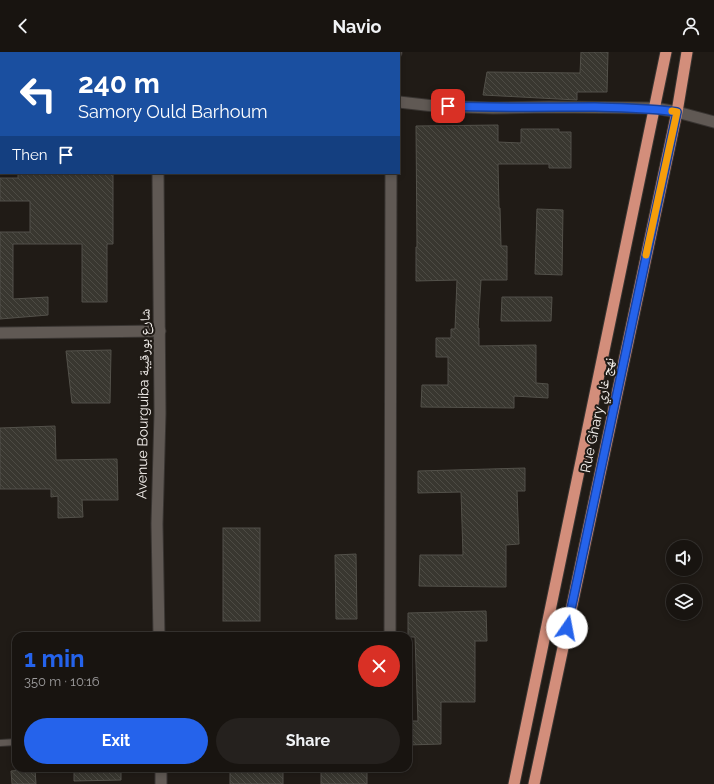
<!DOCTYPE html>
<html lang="en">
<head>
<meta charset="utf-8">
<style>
	body { margin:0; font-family:Raleway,"Noto Naskh Arabic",sans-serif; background:#25211e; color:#f1f3f6; height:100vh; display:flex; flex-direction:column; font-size:15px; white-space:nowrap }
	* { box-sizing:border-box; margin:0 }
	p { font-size:13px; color:#9f9e9f }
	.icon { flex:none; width:22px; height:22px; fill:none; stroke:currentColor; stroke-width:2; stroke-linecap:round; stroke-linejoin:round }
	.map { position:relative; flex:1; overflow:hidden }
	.details { position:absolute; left:12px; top:580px; width:400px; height:140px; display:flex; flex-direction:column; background:#181410; border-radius:12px; box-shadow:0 2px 6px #0003,0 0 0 1px #363330 }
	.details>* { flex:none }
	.top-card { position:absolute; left:0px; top:0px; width:400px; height:122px; box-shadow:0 2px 6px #0003,0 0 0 1px #363330; background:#1a4fa0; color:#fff; overflow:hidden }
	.buttons { position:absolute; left:666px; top:488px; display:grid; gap:8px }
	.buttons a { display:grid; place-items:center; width:36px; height:36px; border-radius:50%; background:#181410; box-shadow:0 2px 6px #0003,0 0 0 1px #363330; font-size:20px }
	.pin { position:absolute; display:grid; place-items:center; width:34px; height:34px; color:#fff; margin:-17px; border-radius:8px; box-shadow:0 2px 6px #0006 }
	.me { position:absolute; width:44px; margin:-22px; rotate:12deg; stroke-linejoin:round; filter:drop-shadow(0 0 3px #0008) }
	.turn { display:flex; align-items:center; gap:14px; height:84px; padding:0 12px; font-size:18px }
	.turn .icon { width:52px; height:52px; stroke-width:2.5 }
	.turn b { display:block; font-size:28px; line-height:34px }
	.then { display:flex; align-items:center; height:38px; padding:0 12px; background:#0003; gap:8px; font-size:15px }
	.round { display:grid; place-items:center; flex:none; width:42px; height:42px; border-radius:21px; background:#25211e }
	.summary { display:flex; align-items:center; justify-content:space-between; height:68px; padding:0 12px }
	h1 { font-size:24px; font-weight:700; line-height:30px; color:#2563eb }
	.primary-button { display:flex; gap:8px; margin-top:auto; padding:8px 12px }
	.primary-button a { flex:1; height:46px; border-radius:24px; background:#2563eb; color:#fff; font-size:16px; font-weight:700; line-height:46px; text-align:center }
	.primary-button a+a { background:#25211e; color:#f1f3f6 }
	header { display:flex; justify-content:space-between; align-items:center; height:52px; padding:0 12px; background:#181410; font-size:18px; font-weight:700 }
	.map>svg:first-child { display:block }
	.building { fill:url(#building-back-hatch); stroke:#53514a }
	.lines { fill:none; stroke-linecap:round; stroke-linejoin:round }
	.service-casing { stroke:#393532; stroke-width:8 }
	.minor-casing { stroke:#393532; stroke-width:13 }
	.tertiary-casing { stroke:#393532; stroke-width:13 }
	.trunk-casing { stroke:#393532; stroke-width:13 }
	.service { stroke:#605954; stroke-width:6 }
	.minor { stroke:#605954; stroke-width:11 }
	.tertiary { stroke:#605954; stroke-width:11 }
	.trunk { stroke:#d38e7b; stroke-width:11 }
	.route-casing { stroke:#184099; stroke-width:10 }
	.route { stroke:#2563eb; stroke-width:7 }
	.slow { stroke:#f59e0b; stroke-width:7 }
	.labels { text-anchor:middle; stroke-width:4; stroke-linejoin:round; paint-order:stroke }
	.street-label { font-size:14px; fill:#f7f3f0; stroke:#201b16 }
</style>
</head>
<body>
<header><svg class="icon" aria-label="back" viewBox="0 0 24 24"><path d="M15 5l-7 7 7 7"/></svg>Navio<svg class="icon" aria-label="person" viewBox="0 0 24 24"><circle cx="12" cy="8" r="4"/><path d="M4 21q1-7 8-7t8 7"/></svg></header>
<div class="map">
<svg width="714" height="732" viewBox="0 0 714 732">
	<defs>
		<pattern id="building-back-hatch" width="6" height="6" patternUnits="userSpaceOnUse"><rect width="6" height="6" fill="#393730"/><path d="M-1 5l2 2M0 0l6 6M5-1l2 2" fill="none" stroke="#4d4b44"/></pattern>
	</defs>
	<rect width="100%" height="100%" fill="#201b16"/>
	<g class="building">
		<polygon points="581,0 608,0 607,40 577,40 577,48 483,43 487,20 580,21"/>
		<polygon points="498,73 498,90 521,91 521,77 559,77 559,80 571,80 571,116 549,116 549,112 498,112 499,156 500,156 501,194 507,194 507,228 481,228 478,276 479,276 479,294 536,293 536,331 548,332 548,346 514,344 514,356 421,355 422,333 448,333 448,305 436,305 436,286 451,286 451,277 455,277 457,228 416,229 416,195 417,195 416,74"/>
		<polygon points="18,121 113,121 113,192 107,192 107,250 82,250 82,192 13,192 13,247 48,245 48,263 0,267 0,180 30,180 30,149 0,149 0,126 18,126"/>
		<polygon points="537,157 563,158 562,223 535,222"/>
		<polygon points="502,245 552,245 551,269 501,269"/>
		<polygon points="111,298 110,351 72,351 66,299"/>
		<polygon points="55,374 56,408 117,407 118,448 82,448 83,465 58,466 58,444 51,445 51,437 0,437 0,376"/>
		<polygon points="525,416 525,439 517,439 519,492 506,493 506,535 419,534 420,503 463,503 461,440 418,441 418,419"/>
		<rect x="223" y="476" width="37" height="93"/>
		<polygon points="356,502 357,567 336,567 335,503"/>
		<polygon points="486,559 487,589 475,589 475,650 441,650 441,692 408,693 408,669 418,669 415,585 408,585 408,561"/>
		<polygon points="74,716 121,716 121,728 74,729"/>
		<rect x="230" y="716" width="53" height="16"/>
		<polygon points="321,716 367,717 367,732 321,732"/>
		<polygon points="35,717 36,732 12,732 11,719"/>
	</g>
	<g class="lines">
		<defs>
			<g id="service">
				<polyline points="250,1 250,0"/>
				<polyline points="0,691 16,690"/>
			</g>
			<g id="minor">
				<polyline points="396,1 396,0"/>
				<polyline points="399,50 434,54 493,56 549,55 655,56 677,60"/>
				<polyline points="0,281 160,279"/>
				<polyline points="390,584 391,121"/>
			</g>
			<g id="tertiary">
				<polyline points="157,0 157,1"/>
				<polyline points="677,60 714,70"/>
				<polyline points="158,121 160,361 157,472 159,584"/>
				<polyline points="161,716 161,732"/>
			</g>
			<g id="trunk">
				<polyline points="514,732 666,0"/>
				<polyline points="534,732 677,60 687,0"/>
			</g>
		</defs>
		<use href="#service" class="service-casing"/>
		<use href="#minor" class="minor-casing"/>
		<use href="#tertiary" class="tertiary-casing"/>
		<use href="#trunk" class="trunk-casing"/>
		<use href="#service" class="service"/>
		<use href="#minor" class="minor"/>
		<use href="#tertiary" class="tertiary"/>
		<use href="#trunk" class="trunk"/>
	</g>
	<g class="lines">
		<defs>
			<path id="route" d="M 448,54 C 497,56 546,55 595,55 C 622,56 649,56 677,60 L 567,576"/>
		</defs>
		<use href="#route" class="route-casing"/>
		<use href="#route" class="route"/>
		<polyline class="slow" points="646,203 677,60 672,59"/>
	</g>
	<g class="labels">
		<g class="street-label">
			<text transform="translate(143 352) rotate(-89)" y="5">Avenue Bourguiba شارع بورقيبة</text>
			<text transform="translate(597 363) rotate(-78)" y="5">Rue Ghary نهج غاري</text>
		</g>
	</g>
</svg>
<div class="buttons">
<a><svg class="icon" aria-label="sound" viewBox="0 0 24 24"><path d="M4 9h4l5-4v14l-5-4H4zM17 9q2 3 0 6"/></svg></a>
<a><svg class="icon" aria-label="layers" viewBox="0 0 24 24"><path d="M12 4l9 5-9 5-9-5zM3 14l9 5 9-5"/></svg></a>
</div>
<div class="pin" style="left:448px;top:54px;background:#d93025"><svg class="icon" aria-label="arrive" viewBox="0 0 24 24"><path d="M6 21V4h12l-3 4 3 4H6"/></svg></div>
<svg class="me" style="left:567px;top:576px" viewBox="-20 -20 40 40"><circle r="19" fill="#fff"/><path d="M0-13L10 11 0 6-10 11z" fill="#2563eb"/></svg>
<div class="top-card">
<div class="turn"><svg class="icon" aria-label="left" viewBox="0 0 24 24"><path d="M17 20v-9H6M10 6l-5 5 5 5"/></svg><div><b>240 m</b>Samory Ould Barhoum</div></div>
<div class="then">Then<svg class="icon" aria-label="arrive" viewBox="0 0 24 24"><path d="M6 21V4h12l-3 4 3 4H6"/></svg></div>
</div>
<section class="details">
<div class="summary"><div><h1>1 min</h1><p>350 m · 10:16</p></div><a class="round" style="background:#d93025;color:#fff"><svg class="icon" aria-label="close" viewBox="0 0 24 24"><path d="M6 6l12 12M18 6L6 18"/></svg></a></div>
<div class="primary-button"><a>Exit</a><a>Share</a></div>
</section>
</div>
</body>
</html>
